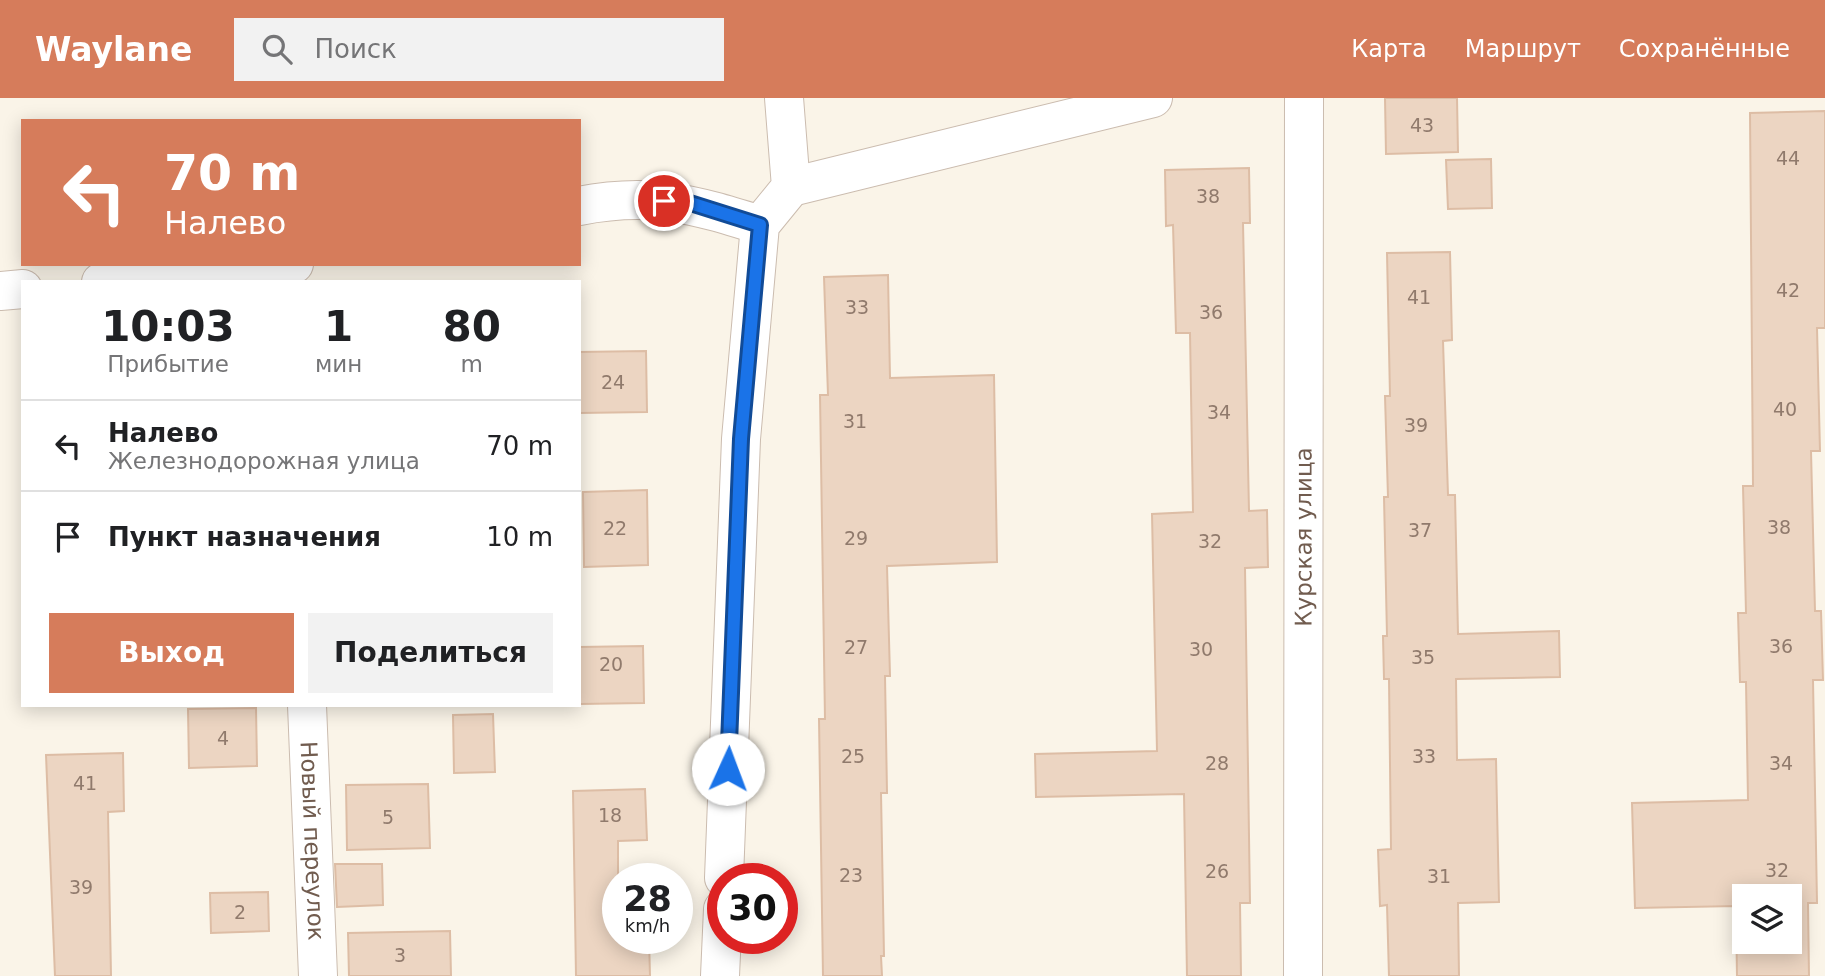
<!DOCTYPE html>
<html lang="ru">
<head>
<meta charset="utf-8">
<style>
	body { margin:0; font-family:"DejaVu Sans",sans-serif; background:#f2f2f2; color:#202124; height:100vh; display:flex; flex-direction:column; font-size:26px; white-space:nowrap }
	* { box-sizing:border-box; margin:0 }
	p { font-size:23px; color:#757577 }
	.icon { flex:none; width:38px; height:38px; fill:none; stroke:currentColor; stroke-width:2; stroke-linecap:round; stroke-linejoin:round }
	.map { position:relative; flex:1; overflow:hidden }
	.drawer { position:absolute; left:21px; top:182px; width:560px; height:427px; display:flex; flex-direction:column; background:#fff; border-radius:0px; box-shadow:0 4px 18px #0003 }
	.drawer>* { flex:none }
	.hud { position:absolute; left:21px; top:21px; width:560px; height:147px; border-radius:0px; box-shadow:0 4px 18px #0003; background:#d67c5b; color:#fff; overflow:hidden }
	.tools { position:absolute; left:1732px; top:786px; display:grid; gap:14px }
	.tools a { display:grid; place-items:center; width:70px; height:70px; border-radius:0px; background:#fff; box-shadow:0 4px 18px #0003; font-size:35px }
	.speed { position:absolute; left:602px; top:765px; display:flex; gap:14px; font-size:35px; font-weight:700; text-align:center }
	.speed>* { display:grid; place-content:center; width:91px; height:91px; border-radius:50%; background:#fff; box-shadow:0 4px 18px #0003; line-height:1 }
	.speed small { font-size:18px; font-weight:400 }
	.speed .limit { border:10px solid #d22; background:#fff; color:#111 }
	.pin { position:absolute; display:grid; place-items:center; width:60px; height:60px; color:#fff; margin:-30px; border:4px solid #fff; border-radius:50%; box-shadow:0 2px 7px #0007 }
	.me { position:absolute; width:77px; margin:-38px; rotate:2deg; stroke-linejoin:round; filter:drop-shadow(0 0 5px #0008) }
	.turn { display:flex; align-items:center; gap:24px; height:147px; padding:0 28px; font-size:32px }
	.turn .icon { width:91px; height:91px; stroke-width:2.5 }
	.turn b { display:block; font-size:49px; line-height:60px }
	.eta { display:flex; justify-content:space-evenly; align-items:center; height:119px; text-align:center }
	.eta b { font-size:42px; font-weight:700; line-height:49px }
	.action { display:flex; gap:14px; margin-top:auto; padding:14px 28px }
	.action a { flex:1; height:80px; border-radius:0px; background:#d67c5b; color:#fff; font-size:28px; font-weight:700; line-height:80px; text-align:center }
	.action a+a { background:#f2f2f2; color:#202124 }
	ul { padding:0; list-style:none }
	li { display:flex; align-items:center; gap:21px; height:91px; padding:0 28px; border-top:2px solid #e0e0e0 }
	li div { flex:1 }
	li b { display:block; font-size:26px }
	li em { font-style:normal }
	header { display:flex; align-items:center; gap:42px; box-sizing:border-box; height:98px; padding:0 35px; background:#d67c5b; color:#fff }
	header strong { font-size:33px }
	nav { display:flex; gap:38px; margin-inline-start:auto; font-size:24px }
	.search { width:490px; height:63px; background:#f2f2f2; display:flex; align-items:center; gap:18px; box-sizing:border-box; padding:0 24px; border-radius:0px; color:#757577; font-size:26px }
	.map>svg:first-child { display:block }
	.building { fill:#ecd5c2; stroke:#ddbda5; stroke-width:2; fill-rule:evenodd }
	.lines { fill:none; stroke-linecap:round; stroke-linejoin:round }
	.street-casing { stroke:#cbbcaf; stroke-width:40 }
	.street { stroke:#fff; stroke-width:38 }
	.route-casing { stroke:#114b97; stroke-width:18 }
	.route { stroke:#1a73e8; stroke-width:12 }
	.labels { text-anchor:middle; stroke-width:5; stroke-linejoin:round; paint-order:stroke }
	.number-label { font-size:19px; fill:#907a6c }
	.street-label { font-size:23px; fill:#715c4f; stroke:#fdf8ee }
</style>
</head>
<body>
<header>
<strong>Waylane</strong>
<div class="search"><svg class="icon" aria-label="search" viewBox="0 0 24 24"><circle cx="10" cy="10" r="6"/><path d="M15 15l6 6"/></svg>Поиск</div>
<nav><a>Карта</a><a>Маршрут</a><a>Сохранённые</a></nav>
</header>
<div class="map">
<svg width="1825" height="878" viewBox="0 0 1825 878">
	<rect width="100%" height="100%" fill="#faf4e8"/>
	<g class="building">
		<polygon points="1385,0 1457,0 1458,54 1386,56"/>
		<path d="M 1825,13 L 1825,230 L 1817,230 L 1820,353 L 1811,353 L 1815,513 L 1821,513 L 1823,582 L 1813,582 L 1817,805 L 1808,805 L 1809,878 L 1737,878 L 1736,808 L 1635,810 L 1632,705 L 1748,702 L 1746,584 L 1740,584 L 1738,515 L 1746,515 L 1743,388 L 1753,388 L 1750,15 ZM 1745,798 L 1790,798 L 1790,844 L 1745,844 Z"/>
		<polygon points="1491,61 1492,110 1448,111 1446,62"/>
		<polygon points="1249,70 1250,125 1243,125 1249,413 1267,412 1268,469 1245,470 1250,805 1240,805 1241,878 1187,878 1184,696 1036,699 1035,656 1157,653 1152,416 1193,414 1190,235 1176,235 1173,127 1166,128 1165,72"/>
		<polygon points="1450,154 1452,242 1443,243 1448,397 1455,397 1458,536 1559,533 1560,579 1456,581 1457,662 1496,661 1499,804 1458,805 1459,878 1389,878 1387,807 1380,808 1378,752 1391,751 1389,581 1384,581 1383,538 1387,538 1384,399 1388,399 1385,298 1390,298 1387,155"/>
		<polygon points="888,177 890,280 994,277 997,464 887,468 890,578 885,578 887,695 881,695 884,858 881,858 882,878 823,878 819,621 825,621 820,297 828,297 824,179"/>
		<polygon points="646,253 647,314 579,315 579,254"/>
		<polygon points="647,392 648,467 584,469 583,394"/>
		<polygon points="643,548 644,605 580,606 579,549"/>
		<polygon points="256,610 257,668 189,670 188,611"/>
		<polygon points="493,616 495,674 454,675 453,617"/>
		<polygon points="123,655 124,713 108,714 111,878 55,878 46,657"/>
		<polygon points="428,686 430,750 347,752 346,687"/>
		<polygon points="645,691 647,742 618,743 618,840 649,840 650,878 576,878 573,693"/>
		<polygon points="335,766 382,766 383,807 337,809"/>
		<polygon points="268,794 269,833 211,835 210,795"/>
		<polygon points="450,833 451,878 349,878 348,835"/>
	</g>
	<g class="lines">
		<defs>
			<g id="street">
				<polyline points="791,89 1153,0"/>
				<path d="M 579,108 C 651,94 692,106 760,127"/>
				<polyline points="101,184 294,166"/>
				<polyline points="0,193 23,191"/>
				<path id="s1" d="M 307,607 L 318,878"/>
				<polyline points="724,780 741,341 760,127 791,89 784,0"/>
				<polyline points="720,878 723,811"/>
				<path id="s2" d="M 1303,878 L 1304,0"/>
			</g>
		</defs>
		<use href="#street" class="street-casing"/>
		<use href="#street" class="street"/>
	</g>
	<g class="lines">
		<defs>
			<polyline id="route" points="664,103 687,104 760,127 741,341 728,671"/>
		</defs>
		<use href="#route" class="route-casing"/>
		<use href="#route" class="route"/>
	</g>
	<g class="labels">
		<g class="number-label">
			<text x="1422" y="34">43</text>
			<text x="1788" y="67">44</text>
			<text x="1208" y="105">38</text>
			<text x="1788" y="199">42</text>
			<text x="1419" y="206">41</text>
			<text x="857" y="216">33</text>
			<text x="1211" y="221">36</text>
			<text x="613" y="291">24</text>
			<text x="1785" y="318">40</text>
			<text x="1219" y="321">34</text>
			<text x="855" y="330">31</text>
			<text x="1416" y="334">39</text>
			<text x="1779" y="436">38</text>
			<text x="615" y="437">22</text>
			<text x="1420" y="439">37</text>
			<text x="856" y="447">29</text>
			<text x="1210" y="450">32</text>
			<text x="1781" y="555">36</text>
			<text x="856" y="556">27</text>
			<text x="1201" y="558">30</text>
			<text x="1423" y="566">35</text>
			<text x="611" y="573">20</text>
			<text x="223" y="647">4</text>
			<text x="853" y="665">25</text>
			<text x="1424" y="665">33</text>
			<text x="1217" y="672">28</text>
			<text x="1781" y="672">34</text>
			<text x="85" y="692">41</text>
			<text x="610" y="724">18</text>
			<text x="388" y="726">5</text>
			<text x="1777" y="779">32</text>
			<text x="1217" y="780">26</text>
			<text x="851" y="784">23</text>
			<text x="1439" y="785">31</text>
			<text x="81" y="796">39</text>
			<text x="240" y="821">2</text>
			<text x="400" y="864">3</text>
		</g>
		<g class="street-label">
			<text dy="8" stroke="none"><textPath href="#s2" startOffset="439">Курская улица</textPath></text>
			<text dy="8" stroke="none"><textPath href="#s1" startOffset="136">Новый переулок</textPath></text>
		</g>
	</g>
</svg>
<div class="tools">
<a><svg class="icon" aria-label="layers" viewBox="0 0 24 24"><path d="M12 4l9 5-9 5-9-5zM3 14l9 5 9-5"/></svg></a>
</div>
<div class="speed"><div>28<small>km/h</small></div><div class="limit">30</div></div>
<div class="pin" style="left:664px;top:103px;background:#d93025"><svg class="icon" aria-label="arrive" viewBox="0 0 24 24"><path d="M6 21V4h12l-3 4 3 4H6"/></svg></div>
<svg class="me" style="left:728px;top:671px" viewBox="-20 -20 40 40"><circle r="19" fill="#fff"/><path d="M0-13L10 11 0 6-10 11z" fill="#1a73e8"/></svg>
<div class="hud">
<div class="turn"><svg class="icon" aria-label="left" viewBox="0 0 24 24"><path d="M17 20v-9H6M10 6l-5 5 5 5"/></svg><div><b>70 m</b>Налево</div></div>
</div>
<section class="drawer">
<div class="eta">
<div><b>10:03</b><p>Прибытие</p></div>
<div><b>1</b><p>мин</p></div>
<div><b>80</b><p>m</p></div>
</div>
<ul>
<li><svg class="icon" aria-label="left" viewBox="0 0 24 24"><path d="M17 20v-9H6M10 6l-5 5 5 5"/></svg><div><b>Налево</b><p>Железнодорожная улица</p></div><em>70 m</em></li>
<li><svg class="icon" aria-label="arrive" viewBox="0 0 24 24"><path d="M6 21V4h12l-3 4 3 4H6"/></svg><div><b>Пункт назначения</b></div><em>10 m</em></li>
</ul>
<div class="action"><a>Выход</a><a>Поделиться</a></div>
</section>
</div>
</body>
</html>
